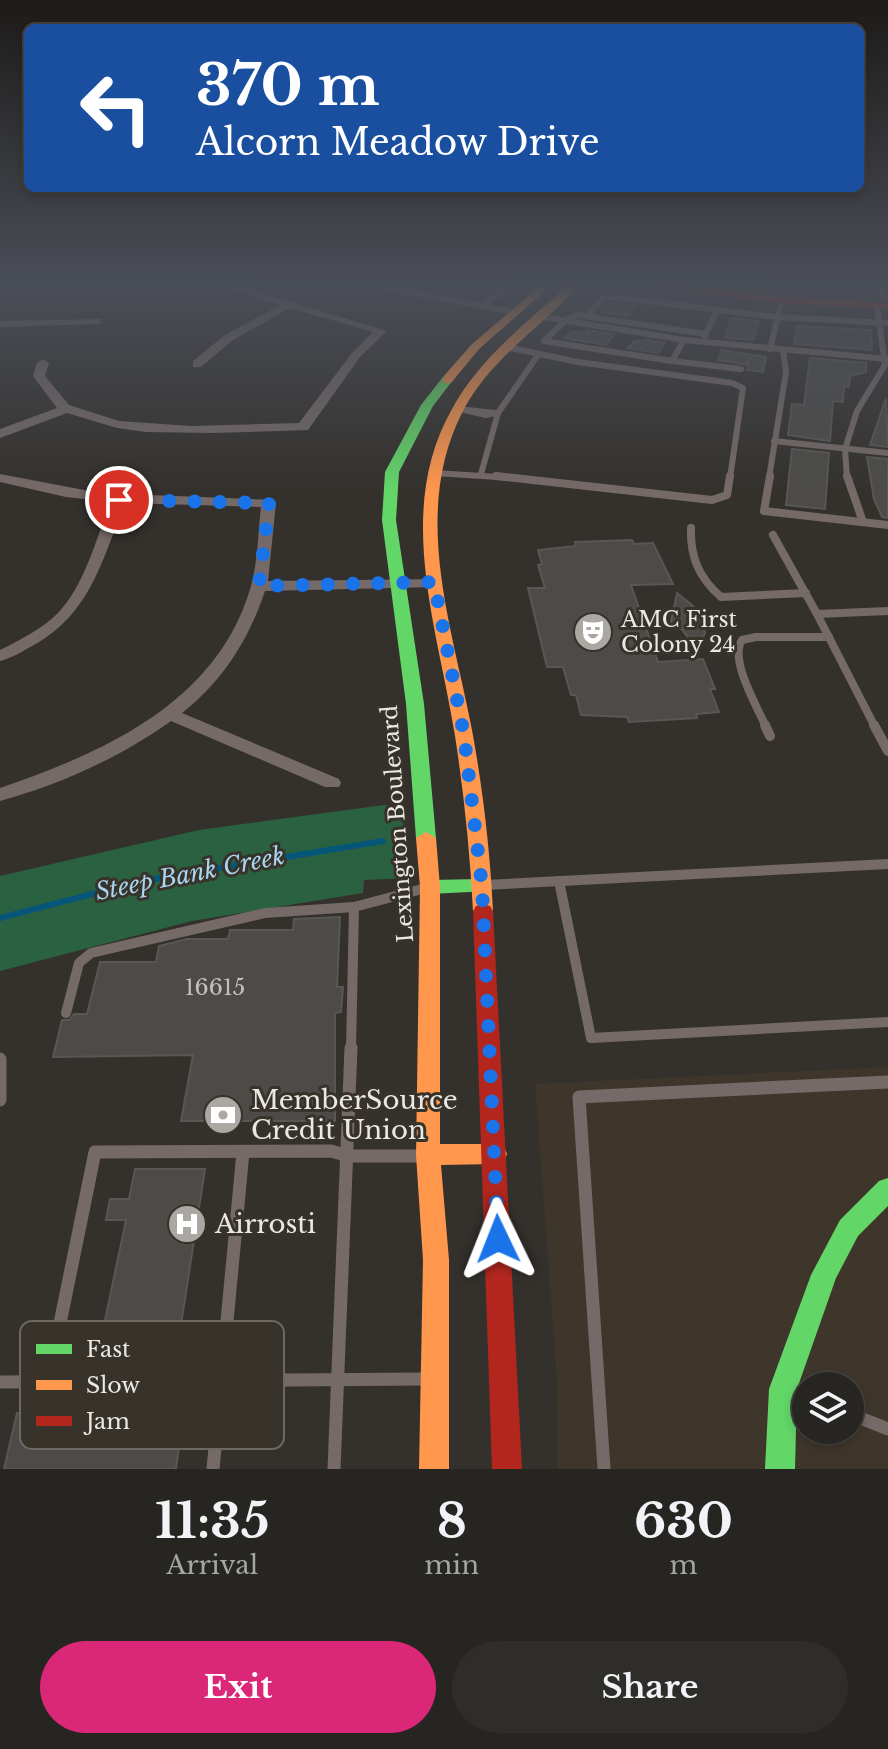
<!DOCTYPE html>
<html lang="en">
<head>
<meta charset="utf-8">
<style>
	body { margin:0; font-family:"Libre Baskerville",serif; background:#2f2d2a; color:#f1f3f6; height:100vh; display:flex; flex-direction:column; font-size:30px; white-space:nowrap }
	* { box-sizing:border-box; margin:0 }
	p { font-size:26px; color:#a4a5a5 }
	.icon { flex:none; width:44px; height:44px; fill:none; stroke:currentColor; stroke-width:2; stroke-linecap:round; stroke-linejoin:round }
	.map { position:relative; height:1469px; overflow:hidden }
	.panel { display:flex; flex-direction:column; background:#272522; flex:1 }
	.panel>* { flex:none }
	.top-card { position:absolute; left:24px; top:24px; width:840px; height:168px; border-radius:12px; box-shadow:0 4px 12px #0003,0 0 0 2px #434240; background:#1a4fa0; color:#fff; overflow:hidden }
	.tools { position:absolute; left:792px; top:1372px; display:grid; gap:16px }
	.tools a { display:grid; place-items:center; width:72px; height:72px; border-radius:50%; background:#272522; box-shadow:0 4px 12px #0003,0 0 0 2px #434240; font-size:40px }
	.pin { position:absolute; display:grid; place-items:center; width:68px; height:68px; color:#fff; margin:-34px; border:4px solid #fff; border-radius:50%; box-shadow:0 2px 8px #0007 }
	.me { position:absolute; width:88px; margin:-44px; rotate:358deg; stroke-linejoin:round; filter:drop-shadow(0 0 6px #0008) }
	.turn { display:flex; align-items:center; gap:28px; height:168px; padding:0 40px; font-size:36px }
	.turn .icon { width:104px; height:104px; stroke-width:2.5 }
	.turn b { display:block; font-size:56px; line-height:68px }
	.eta { display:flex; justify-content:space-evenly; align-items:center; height:136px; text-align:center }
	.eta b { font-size:48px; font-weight:800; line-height:56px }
	.action { display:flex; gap:16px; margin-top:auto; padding:16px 40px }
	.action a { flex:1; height:92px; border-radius:48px; background:#db2777; color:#fff; font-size:32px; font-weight:800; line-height:92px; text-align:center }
	.action a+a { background:#2f2d2a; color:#f1f3f6 }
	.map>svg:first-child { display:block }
	.built { fill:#3e362a; fill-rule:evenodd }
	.green { fill:#2a6140 }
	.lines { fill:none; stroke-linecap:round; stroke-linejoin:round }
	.stream { stroke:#055679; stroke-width:6 }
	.building { fill:#4c4b47; stroke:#595754; stroke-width:2 }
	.lane-far3 { stroke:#766a68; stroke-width:6 }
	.lane-far2 { stroke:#766a68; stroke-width:8 }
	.lane-far1 { stroke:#766a68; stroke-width:10 }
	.lane { stroke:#766a68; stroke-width:13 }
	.street { fill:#766a68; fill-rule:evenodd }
	.fast { fill:#63d668; fill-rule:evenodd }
	.slow { fill:#ff974d; fill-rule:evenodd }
	.jam { fill:#b3261e; fill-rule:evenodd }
	.route { stroke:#1a73e8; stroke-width:14; stroke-dasharray:0 25.2 }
	.labels { text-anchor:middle; stroke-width:6; stroke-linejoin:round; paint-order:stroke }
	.poi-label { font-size:22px; fill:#ebe8e3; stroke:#37322a; text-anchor:start }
	.street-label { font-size:22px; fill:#ebe8e3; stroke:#37322a }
	.near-number-label { font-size:22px; fill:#c3c1bc }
	.water-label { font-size:24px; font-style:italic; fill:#a9d5f0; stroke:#37322a }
	.near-poi-label { font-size:26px; fill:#ebe8e3; stroke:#37322a; text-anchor:start }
	.key { fill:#37322a; stroke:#6d6962; stroke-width:2 }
	.key-label { font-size:22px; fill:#ebe8e3 }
</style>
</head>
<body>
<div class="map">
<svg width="888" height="1469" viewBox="0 0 888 1469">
	<rect width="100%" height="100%" fill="#34312d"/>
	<g class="built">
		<polygon points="742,285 888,285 888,294 770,288"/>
		<path d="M 888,1067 L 888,1469 L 558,1469 L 557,1379 L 535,1084 ZM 806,1386 L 850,1386 L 850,1430 L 806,1430 Z"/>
	</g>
	<polygon class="green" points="384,805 402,806 407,878 364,880 363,893 192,921 0,971 0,876 199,830"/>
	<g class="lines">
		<polyline class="stream" points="0,918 142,881 383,841"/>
	</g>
	<g class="building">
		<polygon points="608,303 624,305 635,306 628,316 600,312"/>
		<polygon points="731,318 759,321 753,340 725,338"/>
		<polygon points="797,326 871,330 872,350 794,344"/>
		<polygon points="587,330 614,334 606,345 564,338 572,331 586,333"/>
		<polygon points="647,340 665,343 658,353 628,348 634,341"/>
		<polygon points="722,350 766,357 763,372 747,370 749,357 747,365 718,360"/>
		<polygon points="810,358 866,363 866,372 850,376 849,387 844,386 843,402 833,401 830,441 788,435 792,404 804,405"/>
		<polygon points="886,398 888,447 870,445"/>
		<polygon points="792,449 829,453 825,509 786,505"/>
		<polygon points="867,457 888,459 888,518 882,517 874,499"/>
		<polygon points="632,540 634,544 653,543 673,584 631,585 658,662 703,659 715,689 710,689 719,712 696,714 697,718 629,722 627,717 581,715 576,695 571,695 563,667 547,667 528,588 545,588 538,565 542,564 538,550 576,546 575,542"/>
		<polygon points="677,593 692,605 703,620 705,633 698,649 678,625 670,626"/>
		<polygon points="340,917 337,987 343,987 341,1012 335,1013 335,1121 181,1121 193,1055 53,1057 62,1020 69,1020 74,1014 87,1014 100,962 156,962 159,946 187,939 228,939 230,930 293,930 294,919"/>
		<polygon points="135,1169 205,1169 178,1344 186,1343 182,1368 95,1368 126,1220 106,1220 110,1199 129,1199"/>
		<polygon points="165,1403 182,1424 176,1469 4,1469 17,1413 119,1412 120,1404"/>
	</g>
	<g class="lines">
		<g class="lane-far3">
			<polyline points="371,285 514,312"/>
			<polyline points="881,285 883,297"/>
			<polyline points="781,291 783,285"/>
			<polyline points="481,307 509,285"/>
			<polyline points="538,316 684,340 888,359"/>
			<polyline points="587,316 605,296 776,317 888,323"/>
			<polyline points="705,336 717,310"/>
			<polyline points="684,340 672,361 741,369"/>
			<polyline points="506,347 578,362 732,383 743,388 730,478"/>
			<polyline points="770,349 782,300"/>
			<polyline points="672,361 544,341 568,318 577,315 706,334"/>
			<polyline points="458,409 495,413 486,415 465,410"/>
			<polyline points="495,413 498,413 538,355"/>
			<polyline points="774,441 888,453"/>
			<polyline points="435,473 514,478"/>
			<polyline points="481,474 498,413"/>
			<polyline points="769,478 786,372 783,350"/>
			<polyline points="847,478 845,449 857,411 885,365 877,306"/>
		</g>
		<g class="lane-far2">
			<polyline points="496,476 712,500 727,495 730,476"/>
			<polyline points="770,476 764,511 888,525"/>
			<polyline points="847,476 863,522"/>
			<path d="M 691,528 C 690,557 699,578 721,597 L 806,593"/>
			<polyline points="773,535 817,614"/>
			<path d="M 766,727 C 757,706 729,660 742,640 L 756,637 L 829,637"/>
			<polyline points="875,727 817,614 888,611"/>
		</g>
		<g class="lane-far1">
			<polyline points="765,725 770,736"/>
			<polyline points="874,725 888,751"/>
			<polyline points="559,881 591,1038 888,1022"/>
			<polyline points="486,885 888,864"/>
			<polyline points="66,1013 79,963 91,953 265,913 354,907 426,888"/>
			<polyline points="351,1050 354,907"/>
		</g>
		<g class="lane">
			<polyline points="0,1059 0,1100"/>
			<polyline points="0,1382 425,1379"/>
			<polyline points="48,1382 95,1152 331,1151 349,1156 420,1156"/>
			<polyline points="850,1414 888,1429"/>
			<polyline points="213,1469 243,1152"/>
			<polyline points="334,1469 351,1048"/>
			<polyline points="604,1469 579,1097 888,1082"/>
		</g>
		<g class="street">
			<polygon points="218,285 234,285 387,331 360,357 308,430 213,433 146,432 117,428 67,413 0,438 0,429 57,408 33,376 37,363 43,359 49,363 45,376 69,405 119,421 191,426 299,423 352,353 373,332 290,308 233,340 201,367 193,367 193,361 225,335 280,305"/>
			<polygon points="101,319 101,323 97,324 0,327 0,321"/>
			<path d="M 0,474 L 100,493 L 274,500 L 276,503 L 268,581 L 439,579 L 442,582 L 439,585 L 434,587 L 265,591 C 249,639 223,681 182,713 L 339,779 L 341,783 L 339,787 L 325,787 L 171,721 C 121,757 59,785 0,801 L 0,788 C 105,752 218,702 251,586 C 258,560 258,533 261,507 L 125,503 C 102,560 91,613 34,645 C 23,651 12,658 0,661 L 0,650 C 20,640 42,629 58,613 C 85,585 96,538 111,502 L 66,497 L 0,482 Z"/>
		</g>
		<g class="fast">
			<polygon points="443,377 453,380 433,406 399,472 396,520 424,704 436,838 426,844 416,838 406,704 382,520 385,472 421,405"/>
			<polygon points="482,879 489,881 492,886 489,891 430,894 423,892 420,887 423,882 430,880"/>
			<polygon points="888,1178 888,1206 858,1236 836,1278 797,1389 795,1469 765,1469 769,1389 811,1275 840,1220 879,1181"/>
		</g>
		<g class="slow">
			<polygon points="541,285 552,285 479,349 451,383 443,383 443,377 471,345"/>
			<path d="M 568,285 L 579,285 C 542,327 491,358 464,409 C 410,511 452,625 472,730 C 483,790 490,850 493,911 L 490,916 L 476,916 L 473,911 C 470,852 464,794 455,736 C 438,628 394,511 452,409 C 479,359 527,322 568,285 Z"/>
			<polygon points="426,832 436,838 440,887 440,1144 495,1144 504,1147 507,1154 504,1161 495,1164 441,1165 449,1260 449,1469 419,1469 423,1260 416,1155 420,887 416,838"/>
		</g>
		<g class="jam">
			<polygon points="644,285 677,285 782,297 888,303 888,309 782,303 649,288"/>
			<polygon points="483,904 490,906 493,911 522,1469 492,1469 473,911 476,906"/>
		</g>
	</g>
	<linearGradient id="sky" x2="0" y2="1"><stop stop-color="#1d1b19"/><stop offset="0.58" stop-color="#4a4e57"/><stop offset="1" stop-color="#4a4e57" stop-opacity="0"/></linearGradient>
	<rect width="888" height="491" fill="url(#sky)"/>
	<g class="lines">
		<polyline class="route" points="119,500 269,503 259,586 434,582 464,735 482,886 498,1239"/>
	</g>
	<defs>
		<symbol id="theatre-disc" viewBox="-11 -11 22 22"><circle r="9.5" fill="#aba8a3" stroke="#37322a"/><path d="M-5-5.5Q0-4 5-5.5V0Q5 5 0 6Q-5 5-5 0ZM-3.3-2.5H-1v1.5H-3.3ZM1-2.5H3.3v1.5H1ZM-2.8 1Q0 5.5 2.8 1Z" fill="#fff"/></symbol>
		<symbol id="bank-disc" viewBox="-11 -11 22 22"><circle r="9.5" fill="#aba8a3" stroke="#37322a"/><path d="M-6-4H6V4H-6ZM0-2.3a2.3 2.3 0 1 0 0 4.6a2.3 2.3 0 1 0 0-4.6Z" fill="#fff"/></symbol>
		<symbol id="hospital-disc" viewBox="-11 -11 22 22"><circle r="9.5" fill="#aba8a3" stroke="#37322a"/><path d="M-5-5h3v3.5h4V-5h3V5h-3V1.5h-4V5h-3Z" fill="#fff"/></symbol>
	</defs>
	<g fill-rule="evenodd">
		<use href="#theatre-disc" x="571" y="610" width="44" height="44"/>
		<use href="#bank-disc" x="201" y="1093" width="44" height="44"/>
		<use href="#hospital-disc" x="165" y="1202" width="44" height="44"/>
	</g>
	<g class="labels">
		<g class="poi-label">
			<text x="621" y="627">AMC First<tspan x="621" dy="25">Colony 24</tspan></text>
		</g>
		<g class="street-label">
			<text transform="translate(397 824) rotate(-94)" y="8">Lexington Boulevard</text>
		</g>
		<g class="near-number-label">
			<text x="215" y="995">16615</text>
		</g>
		<g class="water-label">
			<text transform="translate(190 874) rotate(-11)" y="8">Steep Bank Creek</text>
		</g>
		<g class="near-poi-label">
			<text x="251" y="1109">MemberSource<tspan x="251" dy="30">Credit Union</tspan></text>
			<text x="215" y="1233">Airrosti</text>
		</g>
	</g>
	<rect x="20" y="1321" width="264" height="128" rx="12" class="key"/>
	<rect x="36" y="1344" width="36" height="10" fill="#63d668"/>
	<rect x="36" y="1380" width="36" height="10" fill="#ff974d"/>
	<rect x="36" y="1416" width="36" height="10" fill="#b3261e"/>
	<g class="key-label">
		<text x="86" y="1357">Fast</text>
		<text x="86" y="1393">Slow</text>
		<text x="86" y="1429">Jam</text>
	</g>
</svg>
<div class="tools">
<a><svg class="icon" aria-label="layers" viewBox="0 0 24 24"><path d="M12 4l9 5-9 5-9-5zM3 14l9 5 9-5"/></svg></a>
</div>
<div class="pin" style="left:119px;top:500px;background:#d93025"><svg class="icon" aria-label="arrive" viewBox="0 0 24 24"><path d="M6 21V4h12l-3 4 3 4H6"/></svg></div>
<svg class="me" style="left:498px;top:1239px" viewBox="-20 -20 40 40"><path d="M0-17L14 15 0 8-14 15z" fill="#1a73e8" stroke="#fff" stroke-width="4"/></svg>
<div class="top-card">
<div class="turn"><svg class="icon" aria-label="left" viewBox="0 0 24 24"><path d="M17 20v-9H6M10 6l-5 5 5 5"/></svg><div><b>370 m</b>Alcorn Meadow Drive</div></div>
</div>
</div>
<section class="panel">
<div class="eta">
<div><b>11:35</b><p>Arrival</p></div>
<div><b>8</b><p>min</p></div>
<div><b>630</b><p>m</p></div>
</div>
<div class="action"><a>Exit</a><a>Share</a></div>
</section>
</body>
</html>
